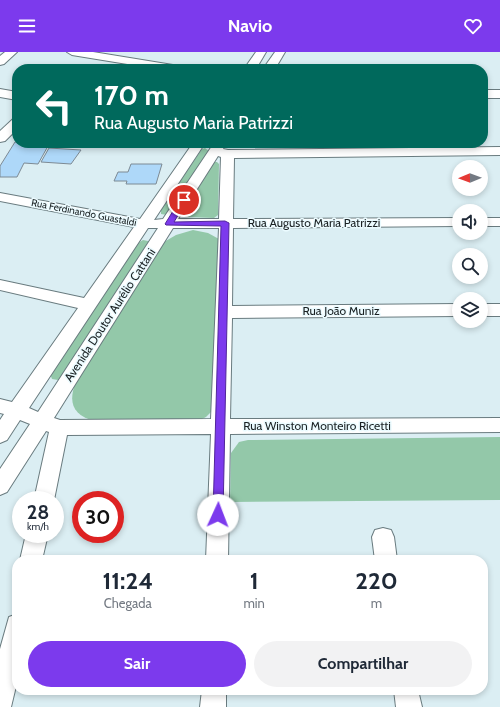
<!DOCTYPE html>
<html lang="pt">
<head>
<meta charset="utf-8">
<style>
	body { margin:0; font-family:Cabin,sans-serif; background:#f2f2f3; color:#1f2937; height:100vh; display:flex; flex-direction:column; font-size:15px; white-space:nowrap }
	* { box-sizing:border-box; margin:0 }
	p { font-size:13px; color:#747a83 }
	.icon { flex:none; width:22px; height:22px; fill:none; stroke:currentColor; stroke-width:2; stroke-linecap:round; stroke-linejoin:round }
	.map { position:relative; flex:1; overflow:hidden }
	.drawer { position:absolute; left:12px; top:503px; width:476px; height:140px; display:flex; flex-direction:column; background:#fff; border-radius:16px; box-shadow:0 2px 6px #0003 }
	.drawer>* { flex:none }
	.guide { position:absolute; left:12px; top:12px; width:476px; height:84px; border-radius:16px; box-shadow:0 2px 6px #0003; background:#00695c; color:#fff; overflow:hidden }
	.needle { width:26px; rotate:269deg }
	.controls { position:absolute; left:452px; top:108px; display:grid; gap:8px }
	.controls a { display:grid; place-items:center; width:36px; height:36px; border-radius:50%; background:#fff; box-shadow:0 2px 6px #0003; font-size:20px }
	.speed { position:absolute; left:12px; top:439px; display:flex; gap:8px; font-size:20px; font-weight:700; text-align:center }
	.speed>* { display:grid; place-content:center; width:52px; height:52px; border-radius:50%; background:#fff; box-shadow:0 2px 6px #0003; line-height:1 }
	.speed small { font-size:10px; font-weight:400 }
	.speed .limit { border:6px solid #d22; background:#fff; color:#111 }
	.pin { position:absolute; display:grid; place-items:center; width:34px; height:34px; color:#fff; margin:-17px; border:2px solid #fff; border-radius:50%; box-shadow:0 1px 4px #0007 }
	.me { position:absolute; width:44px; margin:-22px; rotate:2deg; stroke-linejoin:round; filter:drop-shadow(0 0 3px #0008) }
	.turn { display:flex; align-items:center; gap:14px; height:84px; padding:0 16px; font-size:18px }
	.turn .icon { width:52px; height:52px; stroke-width:2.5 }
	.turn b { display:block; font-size:28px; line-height:34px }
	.eta { display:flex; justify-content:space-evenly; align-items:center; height:68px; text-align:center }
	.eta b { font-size:24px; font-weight:800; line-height:28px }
	.cta { display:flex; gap:8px; margin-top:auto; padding:8px 16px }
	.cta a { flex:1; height:46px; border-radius:24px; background:#7c3aed; color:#fff; font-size:16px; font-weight:800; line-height:46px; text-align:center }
	.cta a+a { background:#f2f2f3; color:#1f2937 }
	header { display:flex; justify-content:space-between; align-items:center; height:52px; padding:0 16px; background:#7c3aed; color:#fff; font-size:18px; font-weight:800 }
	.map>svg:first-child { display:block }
	.green { fill:#93c8a9 }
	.building { fill:#aed8f9; stroke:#7d8a94 }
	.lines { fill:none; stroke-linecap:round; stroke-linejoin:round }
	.minor-casing { stroke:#697b7f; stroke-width:2 }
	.minor { fill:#fff; fill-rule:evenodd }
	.route { fill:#7c3aed; stroke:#51269a }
	.labels { text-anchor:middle; stroke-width:3; stroke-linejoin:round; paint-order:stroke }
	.far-street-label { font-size:10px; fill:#1a2123; stroke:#ebfbff }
	.street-label { font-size:12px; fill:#1a2123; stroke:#ebfbff }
</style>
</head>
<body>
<header><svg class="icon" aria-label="menu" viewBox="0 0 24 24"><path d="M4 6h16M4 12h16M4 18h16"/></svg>Navio<svg class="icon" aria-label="heart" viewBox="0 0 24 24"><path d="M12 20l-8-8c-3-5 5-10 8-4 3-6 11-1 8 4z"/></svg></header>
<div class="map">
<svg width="500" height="655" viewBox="0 0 500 655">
	<rect width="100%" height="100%" fill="#dbeef3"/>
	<g class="green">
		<polygon points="205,96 209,99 167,163 161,162 161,157 202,97"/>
		<polygon points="214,110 217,110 219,112 218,163 214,166 185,165 183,161"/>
		<path d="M 193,178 L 208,181 L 219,187 L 212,359 L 206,365 L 200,368 L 94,369 C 74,363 68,352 75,332 L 164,190 L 176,183 Z"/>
		<polygon points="143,188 148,189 149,193 63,326 58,328 52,327 50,322 138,191"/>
		<polygon points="500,385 500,448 230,450 231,401 239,390 248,388"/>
	</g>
	<g class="building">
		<polygon points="15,90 48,94 38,112 24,111 17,125 0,125 0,114"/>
		<polygon points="49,96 81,98 71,112 41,110"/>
		<polygon points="131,112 162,112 156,132 126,132 127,129 114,129 118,120 128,120"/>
	</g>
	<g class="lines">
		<defs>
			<g id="minor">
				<polygon points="5,0 17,0 4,12 0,13 0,4"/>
				<polygon points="67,0 93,0 179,14 185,17 158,17 72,3"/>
				<polygon points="256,0 266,0 256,17 244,17"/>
				<polygon points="275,0 285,0 275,17 263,17"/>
				<polygon points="0,37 17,40 17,48 0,45"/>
				<rect x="483" y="38" width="17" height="8"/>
				<polygon points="17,66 17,77 5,89 0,90 0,79 13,67"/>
				<path d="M 193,91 L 205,91 L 154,168 L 163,167 L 214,91 L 226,91 L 223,97 L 228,98 L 500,95 L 500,103 L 234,106 L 233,167 L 459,166 L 459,174 L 233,176 L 232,254 L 459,252 L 459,264 L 232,266 L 230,367 L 500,366 L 500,380 L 230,382 L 228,508 L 206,508 L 211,382 L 67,383 L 54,448 L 34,448 L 49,380 L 46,379 L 7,440 L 0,443 L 0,417 L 30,372 L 20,368 L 7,388 L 0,391 L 0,368 L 4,362 L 0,361 L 0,347 L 12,350 L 78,256 L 0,238 L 0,228 L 84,246 L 134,175 L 0,149 L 0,141 L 140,167 ZM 218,104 L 221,105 L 219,167 L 178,167 ZM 148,176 L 158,176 L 38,360 L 29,356 ZM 173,176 L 219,176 L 211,367 L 60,368 L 54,366 Z"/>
				<rect x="481" y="166" width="19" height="8"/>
				<rect x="481" y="252" width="19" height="12"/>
				<polygon points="383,476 391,478 394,485 397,508 375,508 372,485 375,478"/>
				<polygon points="26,482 48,482 42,508 20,508"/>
				<polygon points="17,562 17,630 11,655 0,655 0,597 9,565"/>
				<polygon points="202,638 226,638 226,655 200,655"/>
				<polygon points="394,638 418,638 422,655 396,655"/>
			</g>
		</defs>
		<use href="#minor" class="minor-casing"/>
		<use href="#minor" class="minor"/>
	</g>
	<polygon class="route" points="181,146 184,146 187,148 174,170 225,169 229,171 223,463 222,467 218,468 214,467 213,463 221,174 166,173 165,172"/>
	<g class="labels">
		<g class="far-street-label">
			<text transform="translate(84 160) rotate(11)" y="4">Rua Ferdinando Guastaldi</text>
		</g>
		<g class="street-label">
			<text x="314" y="175">Rua Augusto Maria Patrizzi</text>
			<text x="341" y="263">Rua João Muniz</text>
			<text transform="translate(110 263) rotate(-57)" y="4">Avenida Doutor Aurélio Cattani</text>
			<text x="317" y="378">Rua Winston Monteiro Ricetti</text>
		</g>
	</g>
</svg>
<div class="controls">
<a><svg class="needle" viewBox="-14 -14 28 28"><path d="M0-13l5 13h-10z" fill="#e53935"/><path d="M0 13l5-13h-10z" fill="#747a83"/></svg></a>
<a><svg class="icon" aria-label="sound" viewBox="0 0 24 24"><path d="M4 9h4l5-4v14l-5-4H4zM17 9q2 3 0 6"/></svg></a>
<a><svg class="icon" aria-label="search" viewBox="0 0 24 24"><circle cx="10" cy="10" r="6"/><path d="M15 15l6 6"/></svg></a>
<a><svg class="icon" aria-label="layers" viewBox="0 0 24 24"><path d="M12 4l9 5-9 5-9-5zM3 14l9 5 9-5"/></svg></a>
</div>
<div class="speed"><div>28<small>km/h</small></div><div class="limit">30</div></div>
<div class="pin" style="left:184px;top:148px;background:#d93025"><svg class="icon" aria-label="arrive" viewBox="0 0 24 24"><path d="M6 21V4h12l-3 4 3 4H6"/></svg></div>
<svg class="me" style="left:218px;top:463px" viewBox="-20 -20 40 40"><circle r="19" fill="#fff"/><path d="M0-13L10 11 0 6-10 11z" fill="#7c3aed"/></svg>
<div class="guide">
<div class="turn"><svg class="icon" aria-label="left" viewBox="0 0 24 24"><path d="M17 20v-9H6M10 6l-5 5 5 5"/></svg><div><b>170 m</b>Rua Augusto Maria Patrizzi</div></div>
</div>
<section class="drawer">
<div class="eta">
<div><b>11:24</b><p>Chegada</p></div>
<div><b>1</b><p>min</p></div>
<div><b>220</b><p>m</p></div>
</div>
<div class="cta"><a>Sair</a><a>Compartilhar</a></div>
</section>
</div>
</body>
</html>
